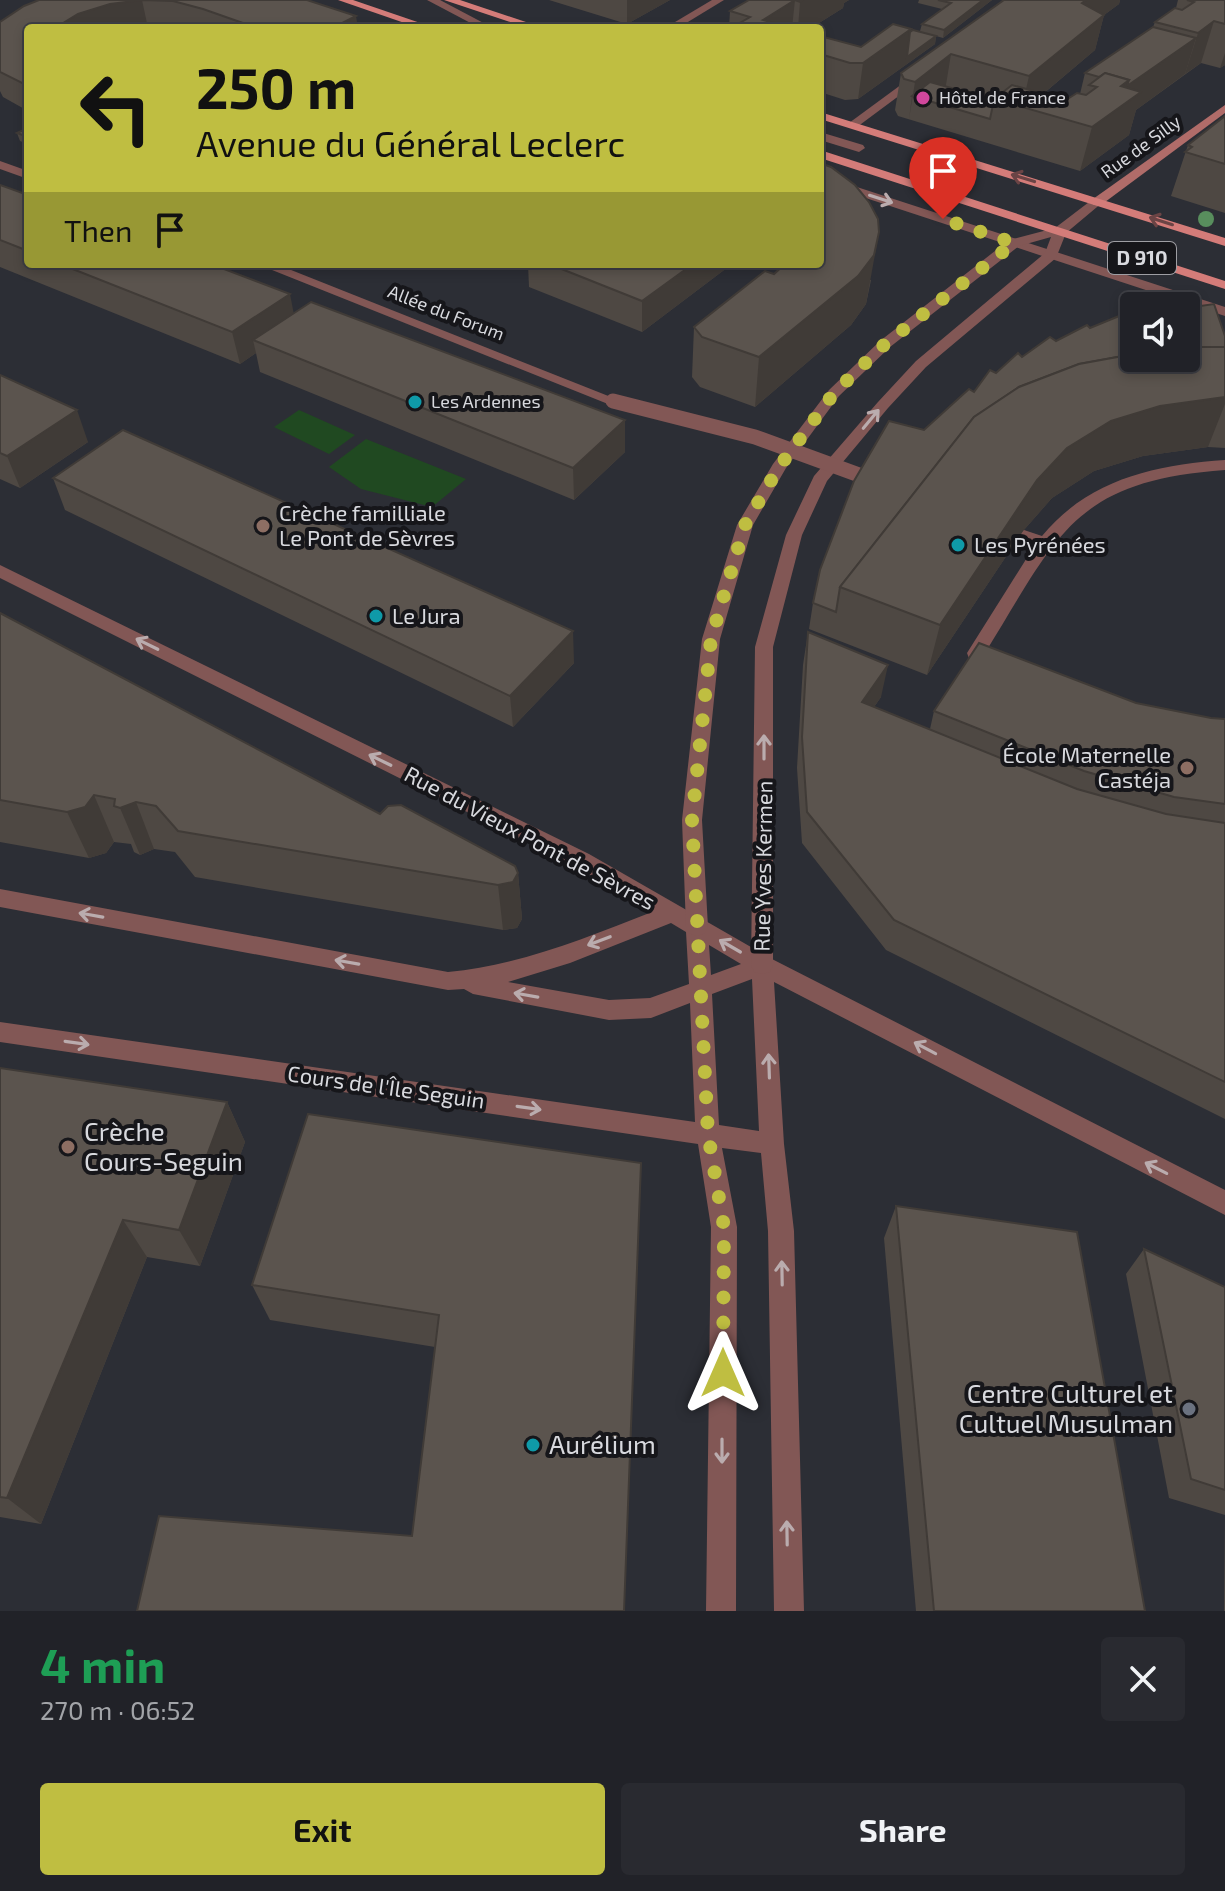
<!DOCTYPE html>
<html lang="en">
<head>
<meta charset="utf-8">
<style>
	body { margin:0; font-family:"Exo 2",sans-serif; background:#292a30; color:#f1f3f6; height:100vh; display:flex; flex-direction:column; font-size:30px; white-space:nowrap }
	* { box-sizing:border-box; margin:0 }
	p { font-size:26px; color:#a2a4a8 }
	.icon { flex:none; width:44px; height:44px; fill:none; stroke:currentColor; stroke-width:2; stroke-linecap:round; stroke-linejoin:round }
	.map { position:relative; height:1611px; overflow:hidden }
	.details { display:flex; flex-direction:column; background:#212228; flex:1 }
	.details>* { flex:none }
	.hud { position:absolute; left:24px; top:24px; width:800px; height:244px; border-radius:8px; box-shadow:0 4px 12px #0003,0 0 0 2px #3e3f45; background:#bfbe41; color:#111; overflow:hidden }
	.fabs { position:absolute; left:1120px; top:292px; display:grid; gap:16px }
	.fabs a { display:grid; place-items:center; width:80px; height:80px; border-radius:8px; background:#212228; box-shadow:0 4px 12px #0003,0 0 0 2px #3e3f45; font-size:40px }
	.pin { position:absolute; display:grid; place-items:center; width:68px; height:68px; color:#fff; margin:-82px -34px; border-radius:50% 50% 50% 0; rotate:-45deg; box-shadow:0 0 8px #0007 }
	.pin .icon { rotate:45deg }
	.me { position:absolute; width:88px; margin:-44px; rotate:0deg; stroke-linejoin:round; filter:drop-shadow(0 0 6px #0008) }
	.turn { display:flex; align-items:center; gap:28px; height:168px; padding:0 40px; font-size:36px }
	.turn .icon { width:104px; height:104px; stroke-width:2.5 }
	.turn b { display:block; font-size:56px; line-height:68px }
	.then { display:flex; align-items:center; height:76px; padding:0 40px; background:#0003; gap:16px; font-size:30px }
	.round { display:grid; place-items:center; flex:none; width:84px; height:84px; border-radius:8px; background:#292a30 }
	.head { display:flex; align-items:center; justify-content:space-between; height:136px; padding:0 40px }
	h1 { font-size:48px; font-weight:700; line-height:60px; color:#1e9e55 }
	.cta { display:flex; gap:16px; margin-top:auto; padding:16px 40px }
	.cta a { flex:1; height:92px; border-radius:8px; background:#bfbe41; color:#111; font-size:32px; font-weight:700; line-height:92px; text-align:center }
	.cta a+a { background:#292a30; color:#f1f3f6 }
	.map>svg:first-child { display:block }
	.green { fill:#204921 }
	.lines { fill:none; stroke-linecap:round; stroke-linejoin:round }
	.service { fill:#825755; fill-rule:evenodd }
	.minor { fill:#825755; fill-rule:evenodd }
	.tertiary { fill:#825755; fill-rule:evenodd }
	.secondary { fill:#b06c69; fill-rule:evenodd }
	.primary { fill:#d47c79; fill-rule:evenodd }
	.service-bridge { stroke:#825755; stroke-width:15 }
	.tree { fill:#588e5d }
	.wall { fill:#4e4843 }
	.shaded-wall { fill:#403b37 }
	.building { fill:#5b544e; stroke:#403b37; stroke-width:2 }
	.oneway { stroke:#6b4445 }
	.oneway2 { stroke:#baacae }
	.route { stroke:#bfbe41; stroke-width:14; stroke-dasharray:0 25.2 }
	.hotel-dot { fill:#d1479c; stroke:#16161a; stroke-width:3 }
	.culture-dot { fill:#0f9aa8; stroke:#16161a; stroke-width:3 }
	.education-dot { fill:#8d6e63; stroke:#16161a; stroke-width:3 }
	.worship-dot { fill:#6b7280; stroke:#16161a; stroke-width:3 }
	.labels { text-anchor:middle; stroke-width:8; stroke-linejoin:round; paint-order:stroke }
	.far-poi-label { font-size:18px; fill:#d8d9de; stroke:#16161a; text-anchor:start }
	.far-street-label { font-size:18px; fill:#d8d9de; stroke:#16161a }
	.shield { fill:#16161a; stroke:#9e9ea3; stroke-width:2 }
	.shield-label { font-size:20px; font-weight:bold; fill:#d8d9de }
	.poi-label { font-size:22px; fill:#d8d9de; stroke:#16161a; text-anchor:start }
	.street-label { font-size:22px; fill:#d8d9de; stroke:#16161a }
	.near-poi-label { font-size:26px; fill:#d8d9de; stroke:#16161a; text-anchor:start }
</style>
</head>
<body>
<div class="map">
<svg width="1225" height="1611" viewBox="0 0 1225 1611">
	<rect width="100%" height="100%" fill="#2c2e35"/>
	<g class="green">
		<polygon points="299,410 355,435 329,454 274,427"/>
		<polygon points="366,439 466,479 432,507 361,489 329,467"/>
	</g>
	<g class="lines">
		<g class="service">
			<polygon points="427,0 440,0 493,28 480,28"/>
			<polygon points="820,132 863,145 865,148 859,152 820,140"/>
			<path d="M 1225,460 L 1225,470 C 1073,481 1058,535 985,653 L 989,667 L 986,672 L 974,672 L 967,653 L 1035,545 L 1013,534 L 1015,530 L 1021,529 L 1042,536 C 1089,479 1155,465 1225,460 Z"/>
		</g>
		<g class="minor">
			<polygon points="274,0 289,0 368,28 353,28"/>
			<polygon points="712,0 724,0 678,28 665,28"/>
			<polygon points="913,76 923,78 857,127 849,127 849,123"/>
			<polygon points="0,161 28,171 28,179 0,169"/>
			<polygon points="820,175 1225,307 1225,316 820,183"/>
			<polygon points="257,264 276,264 621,401 613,406 608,404"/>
			<path d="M 0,565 L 589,854 L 770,958 L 1225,1190 L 1225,1215 L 774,982 L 784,1144 L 794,1231 L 804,1611 L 774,1611 L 768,1231 L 761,1153 L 722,1148 L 737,1227 L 736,1611 L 706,1611 L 711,1227 L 698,1144 L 0,1042 L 0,1022 L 695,1122 L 690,1003 L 651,1018 L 609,1020 L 473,994 L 464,989 L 448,990 L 0,907 L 0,889 L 448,972 C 521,965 585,938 652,912 L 575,866 L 0,578 ZM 671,923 L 686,932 L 689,984 L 650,998 L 609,1000 L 508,982 L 570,963 ZM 709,945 L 741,964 L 711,975 ZM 752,979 L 759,1131 L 719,1125 L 712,994 Z"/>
		</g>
		<polygon class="tertiary" points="1093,199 1103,202 1066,233 1056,258 926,367 888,408 827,481 802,535 773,647 773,965 770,972 762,974 754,972 751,965 755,647 786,535 814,476 878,402 916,361 1045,253 1051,237 1019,246 890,347 839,396 786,468 753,525 720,639 702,820 708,927 705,933 697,936 689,933 686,927 682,820 702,639 737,525 773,464 829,390 880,341 1009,240 1055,228"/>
		<polygon class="secondary" points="1225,105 1225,113 1101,205 1093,205 1093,199"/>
		<g class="primary">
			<polygon points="338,0 353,0 435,28 419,28"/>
			<polygon points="444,0 460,0 544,28 528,28"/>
			<polygon points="820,112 1225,238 1225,246 820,119"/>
			<polygon points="820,150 1225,281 1225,289 820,158"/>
		</g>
		<polyline class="service-bridge" points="613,401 755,437 881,483"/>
	</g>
	<circle class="tree" cx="1206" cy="219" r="8"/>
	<g class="wall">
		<polygon points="39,0 307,0 362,28 28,28 28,111 3,97 0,91 0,22"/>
		<polygon points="549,0 670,0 627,24"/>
		<polygon points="749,0 849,0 844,3 843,8 811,28 729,28 730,11"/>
		<polygon points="919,0 992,0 943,38 936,36 935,44 858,99 845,100 820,92 820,36 861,47 911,29 910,32 920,31 922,24 942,9 918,3"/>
		<polygon points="1004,0 1120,0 1119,4 1104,15 1095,50 1043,94 1066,100 1080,94 1085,73 1153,27 1155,22 1176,8 1178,0 1225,0 1225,65 1220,68 1201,63 1136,110 1129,135 1080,171 898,116 895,110 901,73"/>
		<polygon points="1225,116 1225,213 1171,196 1188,145"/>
		<polygon points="28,128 28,144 20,141 17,133"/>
		<polygon points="0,185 28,195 28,264 211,264 294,314 625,420 625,452 574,500 260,372 256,353 240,364 0,267"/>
		<polygon points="528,264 732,264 642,332 529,287"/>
		<polygon points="774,274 871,280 866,304 851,325 755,407 700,387 692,377 694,327"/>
		<polygon points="1129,318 1225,336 1225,448 1208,447 1143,456 1094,471 1052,498 1023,531 927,675 809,629 813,603 924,430 996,373 1022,357 1056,341 1090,328"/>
		<polygon points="0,375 88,442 20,488 0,479"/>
		<polygon points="53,478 574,663 513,727 65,510"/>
		<polygon points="0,613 380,814 518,873 522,919 517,928 503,930 195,877 175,852 154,849 140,855 134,852 131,844 114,842 106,853 89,858 0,842"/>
		<polygon points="808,632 881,697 874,707 930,729 934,711 1136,703 1211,718 1225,719 1225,1119 886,950 802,843 797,768 803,665"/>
		<polygon points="0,1068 227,1102 245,1142 200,1266 147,1257 41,1524 0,1517"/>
		<polygon points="641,1163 435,1347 270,1320 252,1285"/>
		<polygon points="896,1206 1145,1611 916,1611 884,1238"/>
		<polygon points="1144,1249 1225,1287 1225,1611 1224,1611 1225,1515 1169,1498 1126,1274"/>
	</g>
	<g class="shaded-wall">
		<polygon points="142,0 148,28 58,28 60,25 78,14 110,4"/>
		<polygon points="627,0 670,0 627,24"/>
		<polygon points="795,0 792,28 763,20"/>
		<polygon points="803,0 849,0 844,3 843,8 811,28 798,28 800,2"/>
		<polygon points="983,0 992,0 943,38 944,30"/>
		<polygon points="1086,0 1120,0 1119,4 1104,15 1095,50 1026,108 1022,107 1029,76 1082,3"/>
		<polygon points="356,16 358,28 344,22"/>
		<polygon points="1214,21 1201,63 1185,74 1198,33"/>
		<polygon points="911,29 907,57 936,36 935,44 858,99 863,63"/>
		<polygon points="1196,38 1185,74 1136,110 1129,135 1080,171 1092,127 1121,86"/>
		<polygon points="1225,53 1225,65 1220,68"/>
		<polygon points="951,54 945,91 912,96 909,119 915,82"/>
		<polygon points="879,232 866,304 851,325 755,407 759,357"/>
		<polygon points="693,264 732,264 642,332 642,301"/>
		<polygon points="290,294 296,325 253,340 256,353 240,364 232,332"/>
		<polygon points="1225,397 1225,404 1208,447 1143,456 1094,471 1052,498 1023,531 927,675 940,625 1037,480 1067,448 1111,421 1160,406"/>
		<polygon points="77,410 88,442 20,488 7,456"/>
		<polygon points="625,420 625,452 574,500 573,468"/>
		<polygon points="573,631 574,663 513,727 510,696"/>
		<polygon points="888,665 881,697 855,734 862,702"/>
		<polygon points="94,795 114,842 106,853 89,858 67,812"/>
		<polygon points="136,802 154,849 140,855 120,808"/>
		<polygon points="518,873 522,919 517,928 503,930 498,885"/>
		<polygon points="227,1102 245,1142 200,1266 179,1230"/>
		<polygon points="123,1220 147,1257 41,1524 7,1498"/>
	</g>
	<g class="building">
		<polygon points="39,0 307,0 356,16 344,22 362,28 257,28 203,9 173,1 142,0 110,4 78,14 60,25 58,28 28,28 28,86 0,72 0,22 24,6"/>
		<polygon points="749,0 803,0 800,2 795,0 763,20 793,28 731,28 750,17 730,11"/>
		<polygon points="938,0 983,0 944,30 922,24 951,3"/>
		<polygon points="1004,0 1086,0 1082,3 1104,15 1029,76 951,54 915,82 904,79 901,73"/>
		<polygon points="1187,0 1225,0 1225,24 1214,21 1198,33 1155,22 1175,8 1182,10 1194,2"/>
		<polygon points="893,24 911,29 863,63 850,63 820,54 820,36 861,47"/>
		<polygon points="1153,27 1196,38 1127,86 1129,80 1105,73 1099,77 1085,73"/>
		<polygon points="913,30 936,36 907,57 910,32"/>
		<polygon points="1105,73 1129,80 1121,86 1141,92 1092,127 994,99 1012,85 1066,100 1077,93 1086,95 1097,87 1089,85"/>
		<polygon points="930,82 994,100 990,119 912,96"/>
		<polygon points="1225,116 1225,164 1185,152 1192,147 1188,145"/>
		<polygon points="28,128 28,137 17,133"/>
		<polygon points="820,163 831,167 855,185 869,202 878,219 879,232 874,255 858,276 759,357 702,337 694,327 765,271 774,274 785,264 820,264"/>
		<polygon points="0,185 28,195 28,251 0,240"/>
		<polygon points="60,264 211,264 290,294 232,332"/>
		<polygon points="549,264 693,264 642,301"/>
		<polygon points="311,302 625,420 573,468 253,340"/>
		<polygon points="1214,304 1225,336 1225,347 1186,347 1186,308"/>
		<polygon points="1124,314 1129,318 1134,317 1134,354 1079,364 1019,387 974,417 840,587 836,612 813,603 820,570 854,481 889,421 924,430 969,389 974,392 990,370 996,373 1018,353 1022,357 1050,337 1056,341 1087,325 1090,328"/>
		<polygon points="1186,347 1225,347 1225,397 1160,406 1111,421 1067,448 1037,480 940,625 840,587 974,417 1019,387 1079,364 1134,354 1134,358 1186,358"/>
		<polygon points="0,375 77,410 7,456 0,453"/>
		<polygon points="123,430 573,631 510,696 53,478"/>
		<polygon points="0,613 380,814 388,806 401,805 515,866 518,873 513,882 498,885 178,831 156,806 136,802 120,808 114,806 115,799 94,795 85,807 67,812 0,800"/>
		<polygon points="808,632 888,665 862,702 1077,789 1166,814 1225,823 1225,1082 894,920 807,812 802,737"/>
		<polygon points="979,643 1136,703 1211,718 1225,719 1225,804 1174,797 1084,771 934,711"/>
		<polygon points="0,1068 227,1102 179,1230 123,1220 7,1498 0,1497"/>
		<polygon points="308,1114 641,1163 624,1611 137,1611 159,1516 412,1536 439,1315 252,1285"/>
		<polygon points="896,1206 1077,1232 1145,1611 934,1611"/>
		<polygon points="1144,1249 1225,1287 1225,1490 1191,1479"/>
	</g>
	<defs><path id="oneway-shaft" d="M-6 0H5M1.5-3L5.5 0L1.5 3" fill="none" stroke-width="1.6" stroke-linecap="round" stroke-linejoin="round" transform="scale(2)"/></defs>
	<g class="oneway">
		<use href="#oneway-shaft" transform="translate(1023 178) rotate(-163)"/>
		<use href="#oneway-shaft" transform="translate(1161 221) rotate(-162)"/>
	</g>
	<g class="oneway2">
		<use href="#oneway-shaft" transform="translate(881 199) rotate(18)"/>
		<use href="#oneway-shaft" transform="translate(871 419) rotate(-50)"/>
		<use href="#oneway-shaft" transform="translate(147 644) rotate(-154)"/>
		<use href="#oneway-shaft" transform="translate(764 747) rotate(-90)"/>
		<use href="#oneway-shaft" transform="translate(380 760) rotate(-154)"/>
		<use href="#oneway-shaft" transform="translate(91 915) rotate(-170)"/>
		<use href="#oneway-shaft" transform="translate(599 941) rotate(159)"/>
		<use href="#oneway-shaft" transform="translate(730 946) rotate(-150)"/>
		<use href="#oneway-shaft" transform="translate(347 962) rotate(-170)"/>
		<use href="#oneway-shaft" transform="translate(526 995) rotate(-170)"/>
		<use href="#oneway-shaft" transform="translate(77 1043) rotate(8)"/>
		<use href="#oneway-shaft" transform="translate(925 1048) rotate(-152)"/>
		<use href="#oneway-shaft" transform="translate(769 1066) rotate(-92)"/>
		<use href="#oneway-shaft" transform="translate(529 1108) rotate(8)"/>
		<use href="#oneway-shaft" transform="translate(1156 1168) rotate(-153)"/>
		<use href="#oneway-shaft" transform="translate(782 1273) rotate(-91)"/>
		<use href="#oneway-shaft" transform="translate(722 1451) rotate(90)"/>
		<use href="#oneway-shaft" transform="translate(787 1533) rotate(-91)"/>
	</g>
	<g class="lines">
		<polyline class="route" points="723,1373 724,1227 708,1134 692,820 711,639 745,525 779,467 834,393 885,344 1014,243 943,219"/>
	</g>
	<circle class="hotel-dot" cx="923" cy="98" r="8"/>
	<g class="culture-dot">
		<circle cx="415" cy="402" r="8"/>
		<circle cx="958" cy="545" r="8"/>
		<circle cx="376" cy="616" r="8"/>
		<circle cx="533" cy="1445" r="8"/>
	</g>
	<g class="education-dot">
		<circle cx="263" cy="526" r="8"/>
		<circle cx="1187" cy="768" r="8"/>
		<circle cx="68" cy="1147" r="8"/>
	</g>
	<circle class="worship-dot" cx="1189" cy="1409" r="8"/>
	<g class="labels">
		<g class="far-poi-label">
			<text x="939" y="104">Hôtel de France</text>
			<text x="431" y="408">Les Ardennes</text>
		</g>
		<g class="far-street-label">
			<text transform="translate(1141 147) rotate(-36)" y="6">Rue de Silly</text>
			<text transform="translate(446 313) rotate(21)" y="6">Allée du Forum</text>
		</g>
		<rect class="shield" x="1108" y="242" width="68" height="32" rx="6"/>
		<g class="shield-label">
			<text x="1142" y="265">D 910</text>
		</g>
		<g class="poi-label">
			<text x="279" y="521">Crèche familliale<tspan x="279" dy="25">Le Pont de Sèvres</tspan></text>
			<text x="974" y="553">Les Pyrénées</text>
			<text x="392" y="624">Le Jura</text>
			<text x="1171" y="763" text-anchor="end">École Maternelle<tspan x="1171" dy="25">Castéja</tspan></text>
		</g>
		<g class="street-label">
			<text transform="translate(530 838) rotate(28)" y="8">Rue du Vieux Pont de Sèvres</text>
			<text transform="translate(763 866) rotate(-89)" y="8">Rue Yves Kermen</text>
			<text transform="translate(386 1087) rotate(8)" y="8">Cours de l'Île Seguin</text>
		</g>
		<g class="near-poi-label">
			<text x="84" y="1141">Crèche<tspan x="84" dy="30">Cours-Seguin</tspan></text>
			<text x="1173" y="1403" text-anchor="end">Centre Culturel et<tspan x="1173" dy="30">Cultuel Musulman</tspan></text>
			<text x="549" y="1454">Aurélium</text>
		</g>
	</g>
</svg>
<div class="fabs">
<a><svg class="icon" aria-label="sound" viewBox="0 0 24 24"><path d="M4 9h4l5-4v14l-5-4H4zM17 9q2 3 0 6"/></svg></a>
</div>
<div class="pin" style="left:943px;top:219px;background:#d93025"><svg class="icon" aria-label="arrive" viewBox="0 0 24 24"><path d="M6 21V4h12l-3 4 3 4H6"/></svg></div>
<svg class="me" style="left:723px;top:1373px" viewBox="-20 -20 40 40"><path d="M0-17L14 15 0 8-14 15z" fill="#bfbe41" stroke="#fff" stroke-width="4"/></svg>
<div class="hud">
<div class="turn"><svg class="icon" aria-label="left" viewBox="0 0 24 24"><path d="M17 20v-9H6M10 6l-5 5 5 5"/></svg><div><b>250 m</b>Avenue du Général Leclerc</div></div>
<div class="then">Then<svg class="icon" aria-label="arrive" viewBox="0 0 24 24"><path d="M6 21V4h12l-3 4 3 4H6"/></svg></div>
</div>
</div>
<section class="details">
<div class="head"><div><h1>4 min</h1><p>270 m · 06:52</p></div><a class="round"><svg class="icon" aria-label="close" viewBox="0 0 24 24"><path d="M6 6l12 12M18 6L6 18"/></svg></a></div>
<div class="cta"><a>Exit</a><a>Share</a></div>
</section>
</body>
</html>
